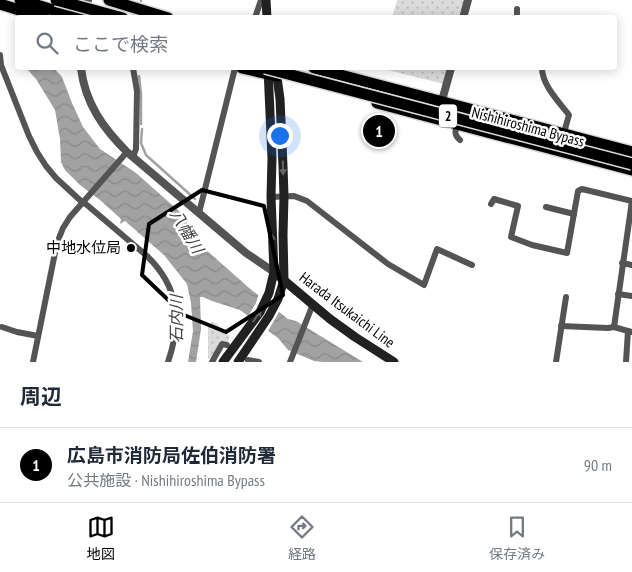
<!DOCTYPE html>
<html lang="ja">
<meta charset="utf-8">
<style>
body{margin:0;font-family:"PT Sans Narrow","Noto Sans JP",sans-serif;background:#f2f2f3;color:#1f2937}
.you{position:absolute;left:279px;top:135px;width:18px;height:18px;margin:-12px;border:4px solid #fff;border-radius:50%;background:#1a73e8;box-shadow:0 0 0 8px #1a73e833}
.badge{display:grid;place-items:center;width:32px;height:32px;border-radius:50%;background:#000;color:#fff;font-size:16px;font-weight:700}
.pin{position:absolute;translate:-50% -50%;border:2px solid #fff;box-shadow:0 1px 5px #0006}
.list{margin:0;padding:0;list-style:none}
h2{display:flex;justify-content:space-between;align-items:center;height:65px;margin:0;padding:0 20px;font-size:21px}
h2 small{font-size:16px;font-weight:400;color:#747a83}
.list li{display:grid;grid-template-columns:32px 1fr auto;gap:15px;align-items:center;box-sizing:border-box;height:75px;padding:0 20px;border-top:1px solid #e0e1e3}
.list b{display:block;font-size:19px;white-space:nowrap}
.list p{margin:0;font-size:16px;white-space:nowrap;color:#747a83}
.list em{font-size:16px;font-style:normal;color:#747a83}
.icon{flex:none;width:28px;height:28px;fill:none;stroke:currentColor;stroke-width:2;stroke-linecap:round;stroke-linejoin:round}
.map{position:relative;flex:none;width:632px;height:362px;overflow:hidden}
.search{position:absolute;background:#fff;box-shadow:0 2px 12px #0003;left:15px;right:15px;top:15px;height:55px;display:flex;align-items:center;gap:12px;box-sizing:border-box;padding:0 18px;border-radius:5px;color:#747a83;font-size:19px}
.sheet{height:140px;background:#fff}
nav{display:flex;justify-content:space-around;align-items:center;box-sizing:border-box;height:70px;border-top:1px solid #e0e1e3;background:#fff;font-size:14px;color:#747a83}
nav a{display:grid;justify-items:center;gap:2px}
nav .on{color:#000}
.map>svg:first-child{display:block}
.park{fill:url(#park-dots)}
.water{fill:url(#water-waves)}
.pier{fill:#fff}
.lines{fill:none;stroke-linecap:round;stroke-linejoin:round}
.stream{stroke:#a2a2a2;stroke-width:2.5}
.minor-tunnel{stroke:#d9d9d9;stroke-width:6;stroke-dasharray:6 3;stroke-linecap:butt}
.trunk-casing{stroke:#dbdbdb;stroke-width:14}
.motorway-casing{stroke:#dbdbdb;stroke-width:14}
.minor{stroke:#545454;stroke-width:6}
.tertiary{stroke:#545454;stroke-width:8}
.secondary{stroke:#212121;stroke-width:9}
.trunk{stroke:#000;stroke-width:11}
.motorway{stroke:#000;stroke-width:11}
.motorway-bridge-casing{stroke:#dbdbdb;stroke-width:14;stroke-linecap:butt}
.motorway-bridge{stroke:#000;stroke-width:11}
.oneway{fill:#646464}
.marked{fill:none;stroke:#000;stroke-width:4;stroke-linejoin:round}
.poi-dot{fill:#000;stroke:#fff;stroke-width:2}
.labels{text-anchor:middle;stroke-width:5;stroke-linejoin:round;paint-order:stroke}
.shield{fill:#fff;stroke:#4c4c4c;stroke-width:1}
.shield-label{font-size:14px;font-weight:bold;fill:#000}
.street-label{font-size:15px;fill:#000;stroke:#fff}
.poi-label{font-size:15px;fill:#000;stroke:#fff;text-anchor:end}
.water-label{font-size:16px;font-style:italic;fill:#434343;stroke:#fff}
</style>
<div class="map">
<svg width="632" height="362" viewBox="0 0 632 362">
<defs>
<pattern id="park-dots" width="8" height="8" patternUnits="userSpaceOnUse" patternTransform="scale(1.25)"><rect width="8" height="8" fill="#dbdbdb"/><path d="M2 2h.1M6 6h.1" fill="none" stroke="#bababa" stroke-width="1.8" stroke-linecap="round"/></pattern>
<pattern id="water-waves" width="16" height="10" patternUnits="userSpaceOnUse" patternTransform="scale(1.25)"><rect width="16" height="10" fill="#a2a2a2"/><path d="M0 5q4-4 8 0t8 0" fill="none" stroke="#8a8a8a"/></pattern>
</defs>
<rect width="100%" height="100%" fill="#fff"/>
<g class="park">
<polygon points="397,0 465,0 461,17 392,18"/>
<polygon points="380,68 449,68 444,84"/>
<polygon points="212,322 216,323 230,336 228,342 220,341 212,356 208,359 208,325"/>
</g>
<polygon class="water" points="26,68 54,68 62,77 72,103 83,127 100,149 136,173 180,212 204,248 248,287 288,319 296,321 363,362 323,362 314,361 288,350 278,338 240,310 212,301 203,297 200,297 201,329 196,362 188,362 193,331 191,303 187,284 164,255 125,221 120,224 121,219 100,200 80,185 65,170 61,162 60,139 55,110 36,79"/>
<polygon class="pier" points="259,293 280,310 267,333 247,318 256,303"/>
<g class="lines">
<g class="stream">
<polyline points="141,1 141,0"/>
<polyline points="139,76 141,94 141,124"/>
<polyline points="142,129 141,143 146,155 195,199"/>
</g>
<polyline class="minor-tunnel" points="134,18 136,0"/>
<g class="trunk-casing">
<g id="trunk">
<polyline points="109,0 168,18"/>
<polyline points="0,4 45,18"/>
<polyline points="242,68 277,76"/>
<polyline points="377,103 632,170"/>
</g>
</g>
<g class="motorway-casing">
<g id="motorway">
<polyline points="20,0 80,18"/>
<polyline points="314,68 632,152"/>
</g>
</g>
<g class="minor">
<polyline points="517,9 517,18"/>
<polyline points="255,18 261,0"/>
<path d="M0,55l1,10 28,71 8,16 9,14 10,12 26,24 5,3 60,51c32,31 35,65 21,106"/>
<path d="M542,68c0,17 17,34 27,47l-4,14"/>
<path d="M457,124c-2,8 -3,11 3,16"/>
<polyline points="133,157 136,149 137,91 133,68"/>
<polyline points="271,197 294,196 307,201 388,264 424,285 437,249 472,265"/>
<polyline points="491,204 494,199 518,206 511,237 532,245 567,253 578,191 582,189 632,201"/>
<polyline points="546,207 574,214"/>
<polyline points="199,213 235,68"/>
<polyline points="622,263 632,265"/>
<polyline points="618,294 632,296"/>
<polyline points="561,326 608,328 614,327 632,332"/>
<polyline points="2,327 17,332 38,336"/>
<polyline points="614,327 632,201"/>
<polyline points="248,360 259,362"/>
<polyline points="33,362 57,243 63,228 70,217 127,152"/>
<polyline points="212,362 222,344 227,345"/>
<polyline points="290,362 313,304"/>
<polyline points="556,362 566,297"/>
<polyline points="626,362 628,331"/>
</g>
<g class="tertiary">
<polyline points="85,18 88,0"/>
<polyline points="463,18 468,0"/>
<path d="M81,68c4,35 22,60 46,84l119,101 28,19"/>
<polyline points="443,97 451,68"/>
</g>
<g class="secondary">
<polyline points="266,0 267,18"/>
<polyline points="280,277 330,319 355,337 394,362"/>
<polyline points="223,362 260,312 269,293 274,272 271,197 272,158 268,69"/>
<polyline points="238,362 269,316 278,299 284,280 283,235 284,196 283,166 280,99 277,77 275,70"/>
</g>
<use href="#trunk" class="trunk"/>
<use href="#motorway" class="motorway"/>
<g class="motorway-bridge-casing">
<g id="motorway-bridge">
<polyline points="56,0 123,18"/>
<polyline points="265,68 632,164"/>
</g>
</g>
<use href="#motorway-bridge" class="motorway-bridge"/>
</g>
<defs><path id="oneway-solid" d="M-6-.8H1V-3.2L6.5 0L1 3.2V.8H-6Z" transform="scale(1.25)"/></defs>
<g class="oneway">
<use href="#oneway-solid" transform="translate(283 168) rotate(88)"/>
<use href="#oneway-solid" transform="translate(272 241) rotate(-92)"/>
<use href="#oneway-solid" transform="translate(257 316) rotate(-56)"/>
</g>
<path class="marked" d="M202,190l62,16 19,89 -57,37 -42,-17 -42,-40 7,-51z"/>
<circle class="poi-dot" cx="131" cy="248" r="5"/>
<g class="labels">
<rect class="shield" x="439" y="104.5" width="18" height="23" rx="4"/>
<g class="shield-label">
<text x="448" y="121">2</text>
</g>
<g class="street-label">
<text transform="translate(528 127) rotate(15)" y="5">Nishihiroshima Bypass</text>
<text transform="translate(347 310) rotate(37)" y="5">Harada Itsukaichi Line</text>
</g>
<g class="poi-label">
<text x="121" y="253">中地水位局</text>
</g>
<g class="water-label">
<text transform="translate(187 231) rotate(59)" y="6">八幡川</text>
<text transform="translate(176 319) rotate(-90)" y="6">石内川</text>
</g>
</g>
</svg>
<div class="you"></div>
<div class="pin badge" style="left:379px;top:131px">1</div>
<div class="search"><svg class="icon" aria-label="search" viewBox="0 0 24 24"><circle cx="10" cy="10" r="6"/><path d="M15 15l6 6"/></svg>ここで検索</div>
</div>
<section class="sheet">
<h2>周辺<small></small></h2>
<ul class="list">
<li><span class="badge">1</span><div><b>広島市消防局佐伯消防署</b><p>公共施設 · Nishihiroshima Bypass</p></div><em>90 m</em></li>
</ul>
</section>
<nav>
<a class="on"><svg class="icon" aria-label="map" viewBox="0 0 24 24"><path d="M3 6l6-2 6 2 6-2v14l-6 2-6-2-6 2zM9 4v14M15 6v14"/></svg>地図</a>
<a><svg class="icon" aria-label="directions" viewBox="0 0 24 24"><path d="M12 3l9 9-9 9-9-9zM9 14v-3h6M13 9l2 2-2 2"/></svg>経路</a>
<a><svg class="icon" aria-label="saved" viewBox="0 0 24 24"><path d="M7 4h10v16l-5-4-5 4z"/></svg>保存済み</a>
</nav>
